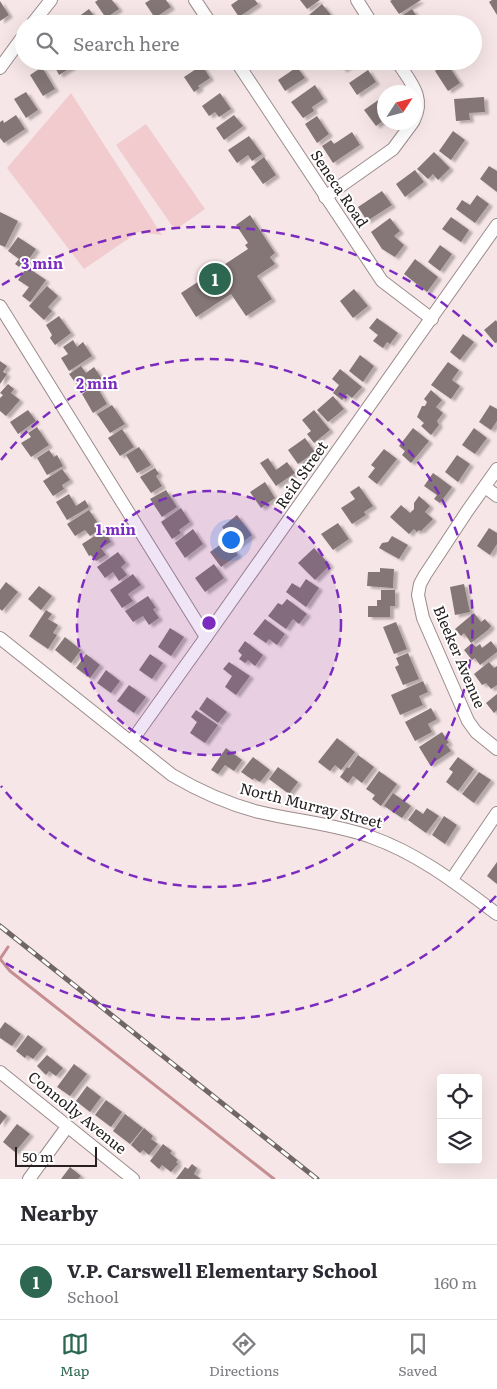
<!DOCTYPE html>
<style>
body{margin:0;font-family:Literata,serif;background:#f2f2f3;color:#2b2b33}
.controls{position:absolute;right:15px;bottom:15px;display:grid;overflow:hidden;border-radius:5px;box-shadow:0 5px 20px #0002}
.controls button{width:45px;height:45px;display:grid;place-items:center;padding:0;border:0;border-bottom:1px solid #e1e1e2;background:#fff;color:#2b2b33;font:25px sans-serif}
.compass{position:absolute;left:377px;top:85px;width:45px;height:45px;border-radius:50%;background:#fff;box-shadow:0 5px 20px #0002;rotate:54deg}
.scale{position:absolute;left:15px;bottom:12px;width:82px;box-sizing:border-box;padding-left:5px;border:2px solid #262021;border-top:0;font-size:14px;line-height:18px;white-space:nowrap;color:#262021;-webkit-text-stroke:4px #fff;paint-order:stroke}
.you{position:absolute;left:230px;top:539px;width:18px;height:18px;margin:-12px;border:4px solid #fff;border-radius:50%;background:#1a73e8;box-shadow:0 0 0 8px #1a73e833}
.badge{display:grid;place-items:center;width:32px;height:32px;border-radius:50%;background:#2d6751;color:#fff;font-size:16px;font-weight:700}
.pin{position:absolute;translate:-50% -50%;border:2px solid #fff;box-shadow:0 1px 5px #0006}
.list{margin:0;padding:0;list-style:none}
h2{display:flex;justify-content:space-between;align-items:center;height:65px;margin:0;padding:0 20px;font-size:21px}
h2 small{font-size:16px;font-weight:400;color:#7c7c81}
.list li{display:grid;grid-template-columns:32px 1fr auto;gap:15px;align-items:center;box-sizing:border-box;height:75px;padding:0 20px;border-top:1px solid #e1e1e2}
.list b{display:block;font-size:19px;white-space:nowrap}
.list p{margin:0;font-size:16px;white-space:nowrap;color:#7c7c81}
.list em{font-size:16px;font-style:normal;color:#7c7c81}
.icon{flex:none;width:28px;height:28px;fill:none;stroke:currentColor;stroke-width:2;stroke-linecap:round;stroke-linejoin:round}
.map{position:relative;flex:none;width:497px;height:1179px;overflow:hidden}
.search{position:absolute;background:#fff;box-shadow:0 5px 20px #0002;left:15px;right:15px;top:15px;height:55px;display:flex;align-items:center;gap:12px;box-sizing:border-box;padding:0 18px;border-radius:28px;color:#7c7c81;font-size:19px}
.sheet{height:140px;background:#fff}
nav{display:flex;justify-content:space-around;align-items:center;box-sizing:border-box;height:70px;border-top:1px solid #e1e1e2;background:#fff;font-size:14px;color:#7c7c81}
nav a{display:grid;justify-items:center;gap:2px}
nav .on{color:#2d6751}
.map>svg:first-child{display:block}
.green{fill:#f1cbcd}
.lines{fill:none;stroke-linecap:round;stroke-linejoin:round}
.stream{stroke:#c58e90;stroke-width:3}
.building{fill:#847676;filter:url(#shadow)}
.minor-casing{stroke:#9b8c8c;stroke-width:14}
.minor{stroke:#fff;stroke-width:12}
.rail-casing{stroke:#706667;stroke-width:5}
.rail{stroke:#fff;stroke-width:3;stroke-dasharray:9;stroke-linecap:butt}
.ring{fill:none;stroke:#7b2cbf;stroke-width:2.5;stroke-dasharray:9 6}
.labels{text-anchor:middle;stroke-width:4;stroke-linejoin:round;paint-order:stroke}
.street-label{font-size:15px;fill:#262021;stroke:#fff}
.centre{fill:#7b2cbf;stroke:#fff;stroke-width:2.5}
.ring-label{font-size:15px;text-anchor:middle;font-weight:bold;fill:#7b2cbf;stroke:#fff;stroke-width:4;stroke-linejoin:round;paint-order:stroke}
</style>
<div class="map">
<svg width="497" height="1179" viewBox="0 0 497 1179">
<defs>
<filter id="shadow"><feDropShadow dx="4" dy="2.5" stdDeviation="1" flood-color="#0004"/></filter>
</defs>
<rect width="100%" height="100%" fill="#f7e6e7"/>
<g class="green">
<polygon points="71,93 162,235 138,232 84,269 7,168"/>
<polygon points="146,124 205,209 175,230 116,145"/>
</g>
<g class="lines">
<polyline class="stream" points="8,947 0,959 10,971 274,1179"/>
</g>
<g class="building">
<polygon points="98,0 112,0 119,9 106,18 95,2"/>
<polygon points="150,0 166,0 171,7 155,18 145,3"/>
<polygon points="238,0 255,0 258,4 239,17 231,5"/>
<polygon points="300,0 320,0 307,9"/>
<polygon points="392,0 421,0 399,14 390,1"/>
<polygon points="492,0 497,0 497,15 489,2"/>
<polygon points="0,1 9,15 0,21"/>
<polygon points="322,4 331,15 321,24 316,24 309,15"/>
<polygon points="89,9 100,24 77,24 74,20"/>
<polygon points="412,9 422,24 404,24 400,17"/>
<polygon points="265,15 271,24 253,24"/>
<polygon points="174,17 179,24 164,24"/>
<polygon points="43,61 68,61 72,67 59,75 55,67 53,68 51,65 47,68"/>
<polygon points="336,61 356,61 343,70"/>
<polygon points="428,61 440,61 431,67"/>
<polygon points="447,63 460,83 448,91 435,71"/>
<polygon points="202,65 210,78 198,86 200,88 194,92 184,77"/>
<polygon points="42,67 55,89 43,96 30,75"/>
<polygon points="297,67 305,78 285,91 278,80"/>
<polygon points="368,70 376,82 357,95 349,83"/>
<polygon points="315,85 324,99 312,107 314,111 303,118 291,102"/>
<polygon points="26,92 38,110 26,118 14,99"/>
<polygon points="220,93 231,109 219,117 215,112 209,116 202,106"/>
<polygon points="384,96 384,120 376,126 364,110"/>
<polygon points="484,97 485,112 469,113 470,120 456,121 454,99"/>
<polygon points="16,115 25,129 4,143 0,138 0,122 3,120 4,123"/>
<polygon points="234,115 243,126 224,140 216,128"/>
<polygon points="317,116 329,134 317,143 305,124"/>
<polygon points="453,131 465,140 451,160 439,151"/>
<polygon points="352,132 360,145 333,163 322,146 331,140 334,144"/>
<polygon points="249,136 262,154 252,161 248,155 237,163 228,150"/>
<polygon points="434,152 450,168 438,180 433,174 428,179 417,169"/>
<polygon points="264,157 276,175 263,184 251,167"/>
<polygon points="489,166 497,171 497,192 480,179"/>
<polygon points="415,170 424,182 405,197 396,184"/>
<polygon points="382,191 392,205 367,221 358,207"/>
<polygon points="477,195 489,204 475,223 456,209 462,200 470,205"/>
<polygon points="0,212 18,221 5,247 0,245"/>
<polygon points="250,215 275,253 270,257 275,264 257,276 272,299 246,316 231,294 196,317 181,293 248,249 245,245 248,243 236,225"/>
<polygon points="451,217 469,230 461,242 442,229"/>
<polygon points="390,218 400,231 394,236 404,245 395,257 382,249 371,232"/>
<polygon points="18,237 36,249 22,269 15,264 19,259 8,251"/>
<polygon points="440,245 452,254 440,271 428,262"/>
<polygon points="415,259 438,277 427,292 404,274"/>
<polygon points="27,267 46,280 30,302 22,296 29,287 18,280"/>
<polygon points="47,286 58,296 48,307 52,311 44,320 29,306"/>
<polygon points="354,289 368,306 353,318 340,301"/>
<polygon points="59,316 71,333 55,345 50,338 52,335 46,325"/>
<polygon points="377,318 398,333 390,344 387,342 383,348 373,341 378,335 369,328"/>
<polygon points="496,320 497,322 497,342 495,343 484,330"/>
<polygon points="463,334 474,342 460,360 450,352"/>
<polygon points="73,340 77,347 83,342 92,356 69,371 61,358 68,354 63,347"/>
<polygon points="360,355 374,366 363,382 349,371"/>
<polygon points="0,361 7,366 3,372 7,374 0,384"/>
<polygon points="448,362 459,370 452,380 460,386 451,399 431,385"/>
<polygon points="81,366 86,373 94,367 102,379 82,392 69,374"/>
<polygon points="340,369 362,387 352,398 347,394 342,400 333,393 339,385 332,379"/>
<polygon points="8,384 14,389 11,393 20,400 6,416 0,411 0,398 3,395 0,393"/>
<polygon points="96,385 107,404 93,413 82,394"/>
<polygon points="431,390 442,400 436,407 443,413 437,421 439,425 431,435 421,426 424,423 417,417 422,406 425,406 427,402 424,399"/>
<polygon points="333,396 344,409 328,422 317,410"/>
<polygon points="112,405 125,424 110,433 97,414"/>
<polygon points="490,405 497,409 497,421 491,430 479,422"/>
<polygon points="28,410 36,421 18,434 10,422"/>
<polygon points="314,410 330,430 314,443 307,434 311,431 302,420"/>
<polygon points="37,427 49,445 31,457 21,443 31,437 28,433"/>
<polygon points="413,428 429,441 411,463 402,455 405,451 399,446"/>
<polygon points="474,428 487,438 475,454 462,445"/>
<polygon points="122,429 134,447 120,456 108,438"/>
<polygon points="305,438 315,452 298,464 288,450"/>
<polygon points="139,447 151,465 137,473 126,455"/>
<polygon points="384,449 397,459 377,484 368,477 375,468 371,465"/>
<polygon points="49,450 54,457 57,455 63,466 47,475 37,458"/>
<polygon points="457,455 470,464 458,482 445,472"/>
<polygon points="268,458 276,470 287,462 295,473 276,486 260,463"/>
<polygon points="155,468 159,474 156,476 162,486 151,493 140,477"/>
<polygon points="62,469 70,480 62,485 64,489 53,496 43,481"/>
<polygon points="433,473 452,487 440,503 434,499 437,495 424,486"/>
<polygon points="265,482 275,498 261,508 250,492"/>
<polygon points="359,486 373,506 364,512 366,515 352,524 341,508 355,499 350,492"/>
<polygon points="166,490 177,507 162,517 150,499"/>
<polygon points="69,494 76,506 85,500 89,507 67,520 56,502"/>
<polygon points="419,496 430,506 425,512 433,519 421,531 419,530 417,532 414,529 409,534 390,517 401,505 410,513 414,509 414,503"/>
<polygon points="181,508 190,522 179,530 181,533 172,539 161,522"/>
<polygon points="89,510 98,523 96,524 100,530 90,536 85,530 75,536 67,524"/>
<polygon points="237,515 252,535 237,546 222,527"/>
<polygon points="338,523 349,539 333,550 321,534"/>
<polygon points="489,528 497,533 497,544 490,555 477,546"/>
<polygon points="193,529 203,544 185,558 175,543"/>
<polygon points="104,530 111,542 101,548 106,555 96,561 91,555 89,556 82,544"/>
<polygon points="392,536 408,545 399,559 379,548 382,543 388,542"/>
<polygon points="227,540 238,555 221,567 210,552"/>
<polygon points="314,548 330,565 315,580 298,563"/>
<polygon points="118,552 126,563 121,567 127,575 119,581 113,572 105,578 97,567"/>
<polygon points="214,564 224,578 205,592 195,578"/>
<polygon points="380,568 394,569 393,588 367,586 368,572 380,572"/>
<polygon points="133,574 141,585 128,594 133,601 122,608 110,590"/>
<polygon points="306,579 319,588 306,607 286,592 292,583 300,588"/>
<polygon points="6,582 18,592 2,611 0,609 0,590"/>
<polygon points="464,584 470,612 455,615 450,587"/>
<polygon points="39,586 52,596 41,610 28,599"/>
<polygon points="381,590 395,590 395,606 390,606 390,617 368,617 368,606 377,606 377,600 381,600"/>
<polygon points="148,596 156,608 153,609 159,618 149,625 143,616 133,622 125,611"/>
<polygon points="287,599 307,614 299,624 293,619 286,629 268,616 278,603 282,605"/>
<polygon points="46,610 52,614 48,619 58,625 53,633 57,635 48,649 29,636"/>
<polygon points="474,613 481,622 485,619 491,626 488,630 471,643 464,633 461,636 455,629"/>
<polygon points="265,619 285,634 277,645 269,639 266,643 253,634"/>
<polygon points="396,622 407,649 394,654 383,627"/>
<polygon points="170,628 184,637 171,656 158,647"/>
<polygon points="65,637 81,650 71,663 55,650"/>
<polygon points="245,641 263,655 255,666 248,660 245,663 239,659 242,655 238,651"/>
<polygon points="491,641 497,649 497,652 480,665 475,658 472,660 464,650 472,643 476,647 480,644 482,648"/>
<polygon points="408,653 419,679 403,685 395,667 399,665 396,658"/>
<polygon points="86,654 100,665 90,678 76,668"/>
<polygon points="150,654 163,663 152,679 139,670"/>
<polygon points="229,662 250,676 236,695 225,687 232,676 223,669"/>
<polygon points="489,662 494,668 497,666 497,685 491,689 486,683 482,685 474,674"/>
<polygon points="106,670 120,681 111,693 97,683"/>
<polygon points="423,681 428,692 419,696 423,705 400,715 391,695"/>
<polygon points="129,685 146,697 134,713 117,701"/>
<polygon points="497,694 497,710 494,713 486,703"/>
<polygon points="207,697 227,712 218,723 199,709"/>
<polygon points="431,708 437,719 428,724 432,732 415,741 405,722"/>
<polygon points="196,710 218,725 205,743 190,733 197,722 191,717"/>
<polygon points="442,732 449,743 446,744 451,751 430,765 419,747"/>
<polygon points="337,738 355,752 341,770 335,765 330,771 318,762"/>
<polygon points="226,748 242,760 234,771 225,765 218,774 211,770"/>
<polygon points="358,755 374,767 362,783 353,776 348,783 340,777 347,767 349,768"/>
<polygon points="253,757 270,770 260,782 254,778 253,780 241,772"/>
<polygon points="458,757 474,769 458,791 446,782 453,772 449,769"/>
<polygon points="278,767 298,782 289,794 269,779"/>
<polygon points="379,771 397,784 381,806 372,799 375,795 366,789"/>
<polygon points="479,772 491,780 474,803 462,794"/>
<polygon points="393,793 411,806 402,818 384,806"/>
<polygon points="427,808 439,816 426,833 408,820 416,809 423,814"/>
<polygon points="444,816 457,825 445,844 432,835"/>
<polygon points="497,862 497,884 487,876"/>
<polygon points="5,1022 21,1034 12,1046 0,1038 0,1029"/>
<polygon points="28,1035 43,1047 33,1059 27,1055 25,1058 16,1051"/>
<polygon points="47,1055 63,1068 56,1076 49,1071 46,1075 37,1066"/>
<polygon points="74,1064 87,1074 70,1096 57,1087"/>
<polygon points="87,1086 101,1097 90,1112 76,1101"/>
<polygon points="106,1100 122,1112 111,1127 95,1115"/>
<polygon points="0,1110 7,1116 0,1125"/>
<polygon points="125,1114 143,1128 130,1144 113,1131"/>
<polygon points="17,1124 30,1134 15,1152 3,1142"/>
<polygon points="144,1128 153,1136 151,1139 158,1144 149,1155 143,1150 140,1153 131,1145"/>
<polygon points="163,1144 172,1151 170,1153 178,1160 176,1162 178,1164 171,1172 162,1165 159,1169 150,1161"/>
<polygon points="192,1164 197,1168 194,1174 201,1179 176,1179 185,1167 188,1169"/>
<polygon points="70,1167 81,1176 78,1179 61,1179"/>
</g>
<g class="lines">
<g class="minor-casing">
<g id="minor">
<polyline points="195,0 211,24"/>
<polyline points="357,0 372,24"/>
<polyline points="32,24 51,0"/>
<polyline points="236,61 382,281 432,319"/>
<path d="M397,61c12,20 29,35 17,59"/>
<polyline points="0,68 24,35"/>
<polyline points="325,197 393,149 413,122"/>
<polyline points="0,306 206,637"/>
<polyline points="497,469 468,510 425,575 420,584 418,595 423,618 468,721 476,732 497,749"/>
<polyline points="485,487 497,496"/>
<path d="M0,638l172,137c27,16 56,29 87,37 37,9 76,12 112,25 48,17 86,47 126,77"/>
<polyline points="131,742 206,637 497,225"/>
<polyline points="452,879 497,813"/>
<polyline points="0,1072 133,1179"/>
<polyline points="29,1179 67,1127"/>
</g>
</g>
<use href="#minor" class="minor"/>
<g class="rail-casing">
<polyline id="rail" points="0,926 317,1179"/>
</g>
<use href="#rail" class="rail"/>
</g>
<circle cx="209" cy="623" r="132" fill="#7b2cbf" fill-opacity=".12"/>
<g class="ring">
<circle cx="209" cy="623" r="132"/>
<path d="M1 460A264 264 0 1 1 1 786"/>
<path d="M496 896A396 396 0 0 1 2 961M2 285A396 396 0 0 1 496 350"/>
</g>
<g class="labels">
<g class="street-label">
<text transform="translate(339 189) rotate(56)" y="5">Seneca Road</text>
<text transform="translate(302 475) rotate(-55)" y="5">Reid Street</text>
<text transform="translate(459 657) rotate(67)" y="5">Bleeker Avenue</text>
<text transform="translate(311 806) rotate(14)" y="5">North Murray Street</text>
<text transform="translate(77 1113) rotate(39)" y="5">Connolly Avenue</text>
</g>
</g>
<circle cx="209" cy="623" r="8" class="centre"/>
<g class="ring-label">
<text x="42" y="269">3 min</text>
<text x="97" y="389">2 min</text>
<text x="116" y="535">1 min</text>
</g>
</svg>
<div class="controls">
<button><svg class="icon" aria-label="locate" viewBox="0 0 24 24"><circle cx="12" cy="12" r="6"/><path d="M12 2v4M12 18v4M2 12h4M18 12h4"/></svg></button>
<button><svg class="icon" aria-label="layers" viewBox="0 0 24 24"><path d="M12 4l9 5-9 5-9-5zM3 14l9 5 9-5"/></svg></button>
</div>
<svg class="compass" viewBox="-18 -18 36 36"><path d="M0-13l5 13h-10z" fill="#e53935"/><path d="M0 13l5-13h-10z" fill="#7c7c81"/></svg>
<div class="scale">50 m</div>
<div class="you"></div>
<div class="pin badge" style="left:215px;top:279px">1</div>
<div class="search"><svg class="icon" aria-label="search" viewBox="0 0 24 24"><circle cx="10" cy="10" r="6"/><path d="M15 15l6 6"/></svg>Search here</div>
</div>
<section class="sheet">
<h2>Nearby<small></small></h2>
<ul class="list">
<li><span class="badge">1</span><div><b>V.P. Carswell Elementary School</b><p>School</p></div><em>160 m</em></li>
</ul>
</section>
<nav>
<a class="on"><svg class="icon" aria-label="map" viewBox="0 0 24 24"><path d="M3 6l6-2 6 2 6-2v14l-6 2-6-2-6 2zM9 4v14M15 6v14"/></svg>Map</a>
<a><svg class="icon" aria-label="directions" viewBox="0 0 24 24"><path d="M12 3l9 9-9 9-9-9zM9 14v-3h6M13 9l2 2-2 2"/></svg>Directions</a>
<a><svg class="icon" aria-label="saved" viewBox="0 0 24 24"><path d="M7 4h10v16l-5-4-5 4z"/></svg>Saved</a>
</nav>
